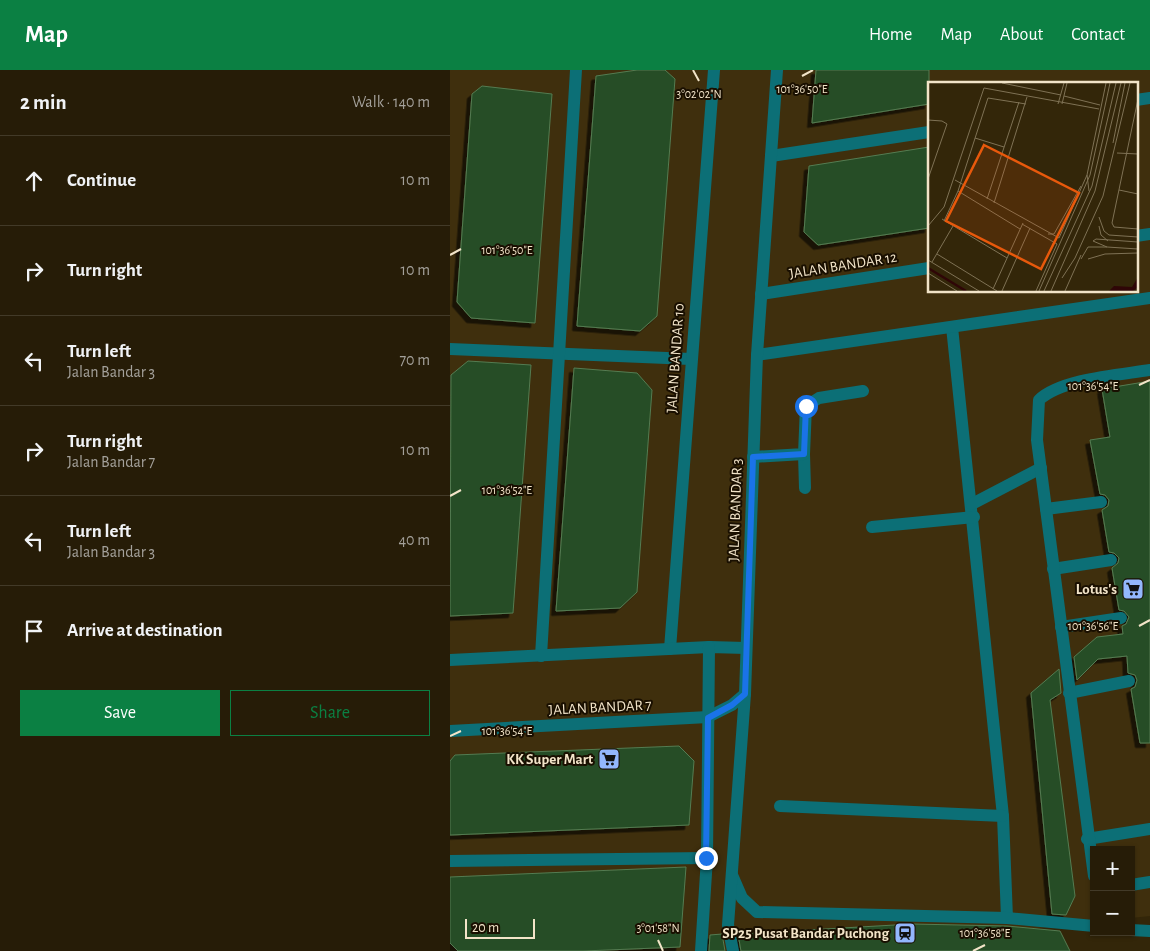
<!DOCTYPE html>
<meta charset="utf-8">
<style>
body{margin:0;font-family:"Alegreya Sans",sans-serif;background:#322915;color:#f1f3f6}
.controls{position:absolute;right:15px;bottom:15px;display:grid;overflow:hidden;border-radius:0px;box-shadow:0 1px 4px #0004}
.controls button{width:45px;height:45px;display:grid;place-items:center;padding:0;border:0;border-bottom:1px solid #423a28;background:#261c07;color:#f1f3f6;font:25px sans-serif}
.scale{position:absolute;left:15px;bottom:12px;width:70px;box-sizing:border-box;padding-left:5px;border:2px solid #f2e4c8;border-top:0;font-size:14px;line-height:18px;white-space:nowrap;color:#f2e4c8;-webkit-text-stroke:4px #190f00;paint-order:stroke}
.stop{position:absolute;width:15px;height:15px;margin:-11px;border:4px solid #1a73e8;border-radius:50%;background:#fff}
.stop.end{background:#1a73e8;border-color:#fff;box-shadow:0 1px 5px #0008}
.list{margin:0;padding:0;list-style:none}
h2{display:flex;justify-content:space-between;align-items:center;height:65px;margin:0;padding:0 20px;font-size:21px}
h2 small{font-size:16px;font-weight:400;color:#a4a19b}
.list li{display:grid;grid-template-columns:32px 1fr auto;gap:15px;align-items:center;box-sizing:border-box;height:90px;padding:0 20px;border-top:1px solid #423a28}
.list b{display:block;font-size:19px;white-space:nowrap}
.list p{margin:0;font-size:16px;white-space:nowrap;color:#a4a19b}
.list em{font-size:16px;font-style:normal;color:#a4a19b}
.actions{display:flex;gap:10px;padding:15px 20px}
.actions a{flex:1;padding:11px 0;border:1px solid #0b8043;border-radius:0px;text-align:center;font-size:18px;color:#0b8043}
.actions .main{background:#0b8043;color:#fff}
.icon{flex:none;width:28px;height:28px;fill:none;stroke:currentColor;stroke-width:2;stroke-linecap:round;stroke-linejoin:round}
.map{position:relative;flex:none;width:700px;height:881px;overflow:hidden}
header{display:flex;align-items:center;gap:30px;box-sizing:border-box;height:70px;padding:0 25px;background:#0b8043;color:#fff}
header strong{font-size:24px}
nav{display:flex;gap:28px;margin-inline-start:auto;font-size:18px}
main{display:flex}
aside{flex:1;background:#261c07}
.map>svg:first-child{display:block}
.built{fill:#3f2f0d;fill-rule:evenodd}
.building{fill:#264d25;stroke:#547c52;filter:url(#shadow)}
.lines{fill:none;stroke-linecap:round;stroke-linejoin:round}
.minor{stroke:#0c6f76;stroke-width:12}
.route{stroke:#1a73e8;stroke-width:6}
.ticks{fill:none;stroke:#f2e4c8;stroke-width:2}
.labels{text-anchor:middle;stroke-width:4;stroke-linejoin:round;paint-order:stroke}
.street-label{font-size:15px;fill:#f2e4c8;stroke:#190f00}
.poi-label{font-size:15px;font-weight:bold;fill:#f2e4c8;stroke:#190f00;text-anchor:end}
.inset-river{fill:none;stroke:#2f0607;stroke-width:2.5}
.inset-road{fill:none;stroke:#7f7255;stroke-width:1}
.view{fill:#e8590c;fill-opacity:0.15;stroke:#e8590c;stroke-width:2.5}
.inset-edge{fill:none;stroke:#f2e4c8;stroke-width:2.5}
.ticks-label{font-size:12px;text-anchor:middle;fill:#f2e4c8;stroke:#190f00;stroke-width:4;stroke-linejoin:round;paint-order:stroke}
</style>
<header>
<strong>Map</strong>
<nav><a>Home</a><a>Map</a><a>About</a><a>Contact</a></nav>
</header>
<main>
<aside>
<h2>2 min<small>Walk · 140 m</small></h2>
<ul class="list">
<li><svg class="icon" aria-label="ahead" viewBox="0 0 24 24"><path d="M12 20V5M6 11l6-6 6 6"/></svg><div><b>Continue</b></div><em>10 m</em></li>
<li><svg class="icon" aria-label="right" viewBox="0 0 24 24"><path d="M7 20v-9h11M14 6l5 5-5 5"/></svg><div><b>Turn right</b></div><em>10 m</em></li>
<li><svg class="icon" aria-label="left" viewBox="0 0 24 24"><path d="M17 20v-9H6M10 6l-5 5 5 5"/></svg><div><b>Turn left</b><p>Jalan Bandar 3</p></div><em>70 m</em></li>
<li><svg class="icon" aria-label="right" viewBox="0 0 24 24"><path d="M7 20v-9h11M14 6l5 5-5 5"/></svg><div><b>Turn right</b><p>Jalan Bandar 7</p></div><em>10 m</em></li>
<li><svg class="icon" aria-label="left" viewBox="0 0 24 24"><path d="M17 20v-9H6M10 6l-5 5 5 5"/></svg><div><b>Turn left</b><p>Jalan Bandar 3</p></div><em>40 m</em></li>
<li><svg class="icon" aria-label="arrive" viewBox="0 0 24 24"><path d="M6 21V4h12l-3 4 3 4H6"/></svg><div><b>Arrive at destination</b></div></li>
</ul>
<div class="actions"><a class="main">Save</a><a>Share</a></div>
</aside>
<div class="map">
<svg width="700" height="881" viewBox="0 0 700 881">
<defs>
<filter id="shadow"><feDropShadow dx="-4.5" dy="4.5" stdDeviation="0" flood-color="#0009"/></filter>
</defs>
<rect width="100%" height="100%" fill="#332609"/>
<path class="built" d="M0,0h700v846l-19,2v-68h-37v72l-270,29h-374zM479,14h207v207h-207z"/>
<g class="building">
<polygon points="187,0 215,0 225,9 207,246 190,261 127,256 146,6"/>
<polygon points="366,0 479,0 479,34 362,53"/>
<polygon points="32,16 102,24 85,253 21,248 7,232 22,24"/>
<polygon points="479,77 479,158 368,175 354,162 359,96"/>
<polygon points="18,291 81,295 63,543 0,546 1,305"/>
<polygon points="124,298 187,303 202,320 187,522 170,538 106,541"/>
<polygon points="700,311 700,673 690,673 681,619 685,617 687,610 685,605 678,603 677,586 648,589 627,610 624,587 647,567 673,564 672,556 676,554 679,547 674,541 669,540 662,498 668,493 669,488 664,483 659,482 652,440 658,436 659,430 655,425 650,424 640,370 660,367 652,319"/>
<polygon points="609,599 611,623 600,630 625,826 616,845 602,844 581,623"/>
<polygon points="229,676 244,691 239,755 0,765 0,691 5,685"/>
<polygon points="236,797 230,877 133,881 8,881 0,873 0,807"/>
<polygon points="462,854 557,856 610,861 620,881 291,881 288,864"/>
<polygon points="272,864 275,881 259,881 260,865"/>
</g>
<g class="lines">
<g class="minor">
<polyline points="686,30 700,28"/>
<polyline points="321,86 479,62"/>
<polyline points="686,166 700,164"/>
<polyline points="311,224 479,198"/>
<polyline points="502,257 553,746 557,848"/>
<polyline points="0,279 241,289"/>
<polyline points="307,285 700,228"/>
<polyline points="354,384 355,418"/>
<polyline points="303,387 354,384 356,336 369,328 413,321"/>
<polyline points="522,434 591,398"/>
<polyline points="596,439 651,432"/>
<polyline points="422,457 524,447"/>
<polyline points="603,499 661,490"/>
<polyline points="611,557 671,548"/>
<polyline points="220,579 264,0"/>
<polyline points="91,586 126,0"/>
<polyline points="0,590 259,577 296,578"/>
<polyline points="619,623 679,611"/>
<polyline points="0,661 258,647 282,635 295,624"/>
<polyline points="330,736 553,746"/>
<polyline points="637,769 700,759"/>
<polyline points="0,791 257,788"/>
<polyline points="282,805 292,828 307,842 557,848 644,856"/>
<path d="M644,806l-57,-436 2,-40c22,-21 80,-25 111,-30"/>
<polyline points="681,815 700,812"/>
<polyline points="681,860 700,861"/>
<polyline points="251,881 257,788 259,577"/>
<polyline points="283,881 278,855 295,624 307,285 327,0"/>
</g>
</g>
<g class="lines">
<polyline class="route" points="256,788 258,648 282,635 295,624 303,387 354,384 356,336"/>
</g>
<path class="ticks" d="M243,0l6,11M352,6l11,-6M0,185l11,-6M689,315l11,-5M0,426l11,-6M689,556l11,-6M0,666l11,-5M208,870l5,11M523,881l12,-6"/>
<defs>
<g id="supermarket-square" transform="scale(1.125)"><rect x="-9" y="-9" width="18" height="18" rx="4" fill="#93b7fd" stroke="#190f00"/><path d="M-6-5.5h2.5l.6 2H6L4.5 2H-2.5L-4.4-4H-6ZM-1.5 3.2a1.3 1.3 0 1 0 .1 0ZM3 3.2a1.3 1.3 0 1 0 .1 0Z" fill="#111"/></g>
<g id="station-square" transform="scale(1.125)"><rect x="-9" y="-9" width="18" height="18" rx="4" fill="#93b7fd" stroke="#190f00"/><path d="M-3-6H3Q5-6 5-4V2Q5 4 3 4L4.5 6H3L1.5 4h-3L-3 6H-4.5L-3 4Q-5 4-5 2V-4Q-5-6-3-6ZM-3.5-4v3h7v-3ZM-3.5 1v1.5H-2V1ZM2 1v1.5H3.5V1Z" fill="#111"/></g>
</defs>
<g fill-rule="evenodd">
<use href="#supermarket-square" x="683" y="519"/>
<use href="#supermarket-square" x="159" y="689"/>
<use href="#station-square" x="455" y="863"/>
</g>
<g class="labels">
<g class="street-label">
<text transform="translate(393 195) rotate(-9)" y="5">JALAN BANDAR 12</text>
<text transform="translate(225 288) rotate(-86)" y="5">JALAN BANDAR 10</text>
<text transform="translate(285 440) rotate(-88)" y="5">JALAN BANDAR 3</text>
<text transform="translate(150 637) rotate(-3)" y="5">JALAN BANDAR 7</text>
</g>
<g class="poi-label">
<text x="667" y="524">Lotus's</text>
<text x="143" y="694">KK Super Mart</text>
<text x="439" y="868">SP25 Pusat Bandar Puchong</text>
</g>
</g>
<g transform="translate(478 12)">
<rect width="210" height="210" fill="#332609"/>
<path d="M210,195v10l-5,4h-24l5,-5 18,1z" fill="#2f0607"/>
<path class="inset-river" d="M0,186l38,23"/>
<path class="inset-road" d="M74,1l59,12M136,14l36,9M210,17l-26,124 2,4 24,2M130,22l6,-21M134,22l5,-21M0,38l14,1 5,3 -19,55M47,56l29,9M185,61l12,-60M189,71l21,1M159,93l2,16M27,98l104,58 28,-63 19,-92M191,108l19,4M30,109l62,38M59,117l32,-97M66,121l33,-106M171,135l5,14 5,4 29,2M14,137l65,39M16,139l14,-30 30,-93 38,6M94,142l35,20 -21,47M0,144l16,-19 40,-119 115,21M171,144l2,9 7,6M120,152h6l27,-48M210,160l-42,-3 -3,2 14,6 31,2M9,172l60,37M153,177l7,-12h19M160,177l17,-5 33,-1M0,178l51,31M4,180l21,-36M0,191l29,18M134,196l13,-20 28,-62 27,-113M65,207l30,-66M74,209l28,-63M111,209l51,-116 20,-92M116,209l48,-105 24,-103M123,209l44,-100 26,-108M137,209l16,-36"/>
<path class="view" d="M56,63l95,48 -38,76 -95,-48z"/>
<rect width="210" height="210" class="inset-edge"/>
</g>
<g class="ticks-label">
<text x="352" y="23">101°36'50"E</text>
<text x="249" y="28">3°02'02"N</text>
<text x="57" y="184">101°36'50"E</text>
<text x="643" y="320">101°36'54"E</text>
<text x="57" y="424">101°36'52"E</text>
<text x="643" y="560">101°36'56"E</text>
<text x="57" y="665">101°36'54"E</text>
<text x="208" y="862">3°01'58"N</text>
<text x="535" y="867">101°36'58"E</text>
</g>
</svg>
<div class="controls">
<button>+</button>
<button>−</button>
</div>
<div class="scale">20 m</div>
<div class="stop" style="left:356px;top:336px"></div>
<div class="stop end" style="left:256px;top:788px"></div>
</div>
</main>
